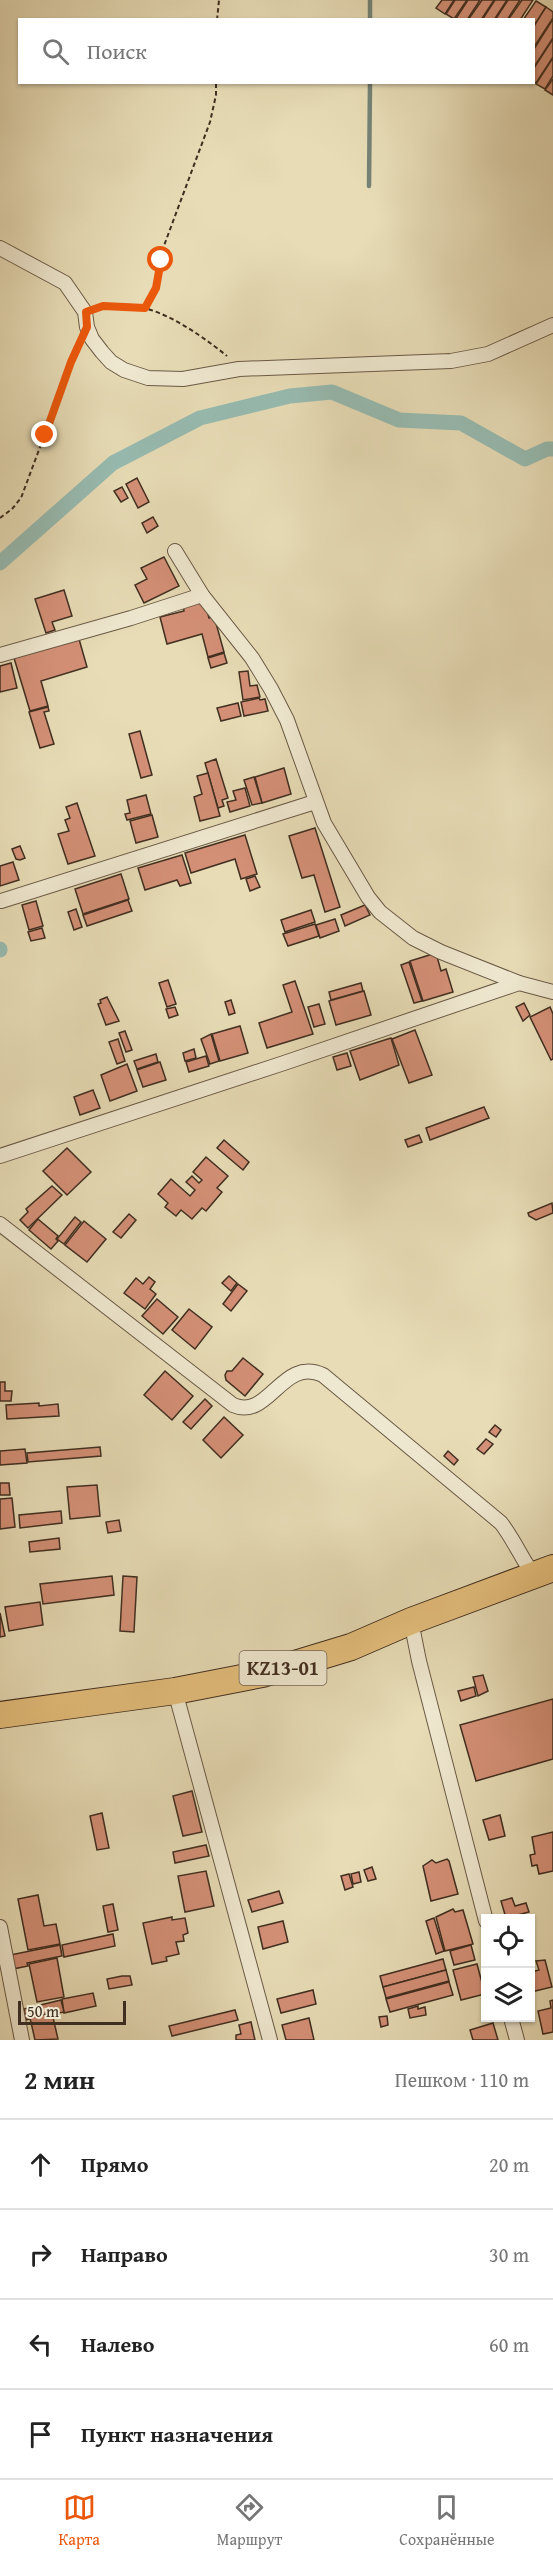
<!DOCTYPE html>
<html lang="ru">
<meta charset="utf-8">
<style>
body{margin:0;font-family:"Gentium Book Plus",serif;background:#f2f2f2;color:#222}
.controls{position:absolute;right:18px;bottom:18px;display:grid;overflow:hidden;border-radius:0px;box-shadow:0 2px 4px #0004}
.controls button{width:54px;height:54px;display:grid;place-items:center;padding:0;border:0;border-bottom:2px solid #e0e0e0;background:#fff;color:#222;font:30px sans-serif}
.scale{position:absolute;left:18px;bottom:15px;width:108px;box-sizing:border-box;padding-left:6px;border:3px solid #402e20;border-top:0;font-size:16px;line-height:21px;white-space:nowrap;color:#402e20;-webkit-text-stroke:4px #efe8d0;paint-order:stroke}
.stop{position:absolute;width:18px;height:18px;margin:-14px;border:4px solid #ea580c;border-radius:50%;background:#fff}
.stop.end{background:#ea580c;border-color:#fff;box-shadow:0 2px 6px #0008}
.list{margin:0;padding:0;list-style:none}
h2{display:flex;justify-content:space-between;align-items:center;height:78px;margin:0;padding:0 24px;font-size:26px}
h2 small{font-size:20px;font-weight:400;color:#767676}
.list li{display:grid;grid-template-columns:39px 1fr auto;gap:18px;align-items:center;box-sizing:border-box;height:90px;padding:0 24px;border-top:2px solid #e0e0e0}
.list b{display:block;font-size:22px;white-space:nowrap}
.list em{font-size:20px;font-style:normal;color:#767676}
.icon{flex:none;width:33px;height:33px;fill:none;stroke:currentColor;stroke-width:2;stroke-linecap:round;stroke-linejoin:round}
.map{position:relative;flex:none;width:553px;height:2040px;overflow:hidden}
.search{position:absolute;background:#fff;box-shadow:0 2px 4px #0004;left:18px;right:18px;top:18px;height:66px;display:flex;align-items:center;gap:15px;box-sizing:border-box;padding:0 21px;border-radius:0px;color:#767676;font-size:22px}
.sheet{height:438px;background:#fff}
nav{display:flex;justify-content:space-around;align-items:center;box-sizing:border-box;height:84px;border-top:2px solid #e0e0e0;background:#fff;font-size:16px;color:#767676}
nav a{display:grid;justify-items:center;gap:3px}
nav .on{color:#ea580c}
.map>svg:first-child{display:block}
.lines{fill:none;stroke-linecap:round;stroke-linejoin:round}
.stream{stroke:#748377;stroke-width:4.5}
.canal{stroke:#97bbb1;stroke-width:15}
.building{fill:#d49077;stroke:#402e20;stroke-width:1.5}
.street-casing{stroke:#6a5a46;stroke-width:16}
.highway-casing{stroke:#402e20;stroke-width:28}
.path{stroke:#402e20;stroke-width:2;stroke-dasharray:4.5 3;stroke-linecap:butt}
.street{stroke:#efe8d0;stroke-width:14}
.highway{stroke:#e4be7b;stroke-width:26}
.route{stroke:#ea580c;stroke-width:8}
.labels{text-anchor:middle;stroke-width:6;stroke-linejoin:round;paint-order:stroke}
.shield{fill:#efe8d0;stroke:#746655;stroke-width:1.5}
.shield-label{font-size:20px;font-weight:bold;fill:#402e20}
</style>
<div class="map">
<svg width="553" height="2040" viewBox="0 0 553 2040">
<rect width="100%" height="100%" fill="#e7dcb6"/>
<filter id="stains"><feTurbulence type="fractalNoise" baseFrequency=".00333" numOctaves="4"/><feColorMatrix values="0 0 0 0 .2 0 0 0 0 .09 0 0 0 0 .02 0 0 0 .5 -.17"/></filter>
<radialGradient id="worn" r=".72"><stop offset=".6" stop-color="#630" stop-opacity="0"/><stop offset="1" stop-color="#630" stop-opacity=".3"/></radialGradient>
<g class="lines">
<g class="stream">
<polyline points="370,20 370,0"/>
<polyline points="369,186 370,82"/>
</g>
<g class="canal">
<polyline points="0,563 113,463 200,418 290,396 332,392 399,420 461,423 525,459 547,449 553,449"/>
<polyline points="0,949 0,950"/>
</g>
</g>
<g class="building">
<polygon points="442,0 454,0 445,14 436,8"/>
<polygon points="455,0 467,0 454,19 446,14"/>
<polygon points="468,0 480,0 467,20 455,20"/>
<polygon points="482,0 494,0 481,20 468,20"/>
<polygon points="495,0 507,0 494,20 482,20"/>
<polygon points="508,0 520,0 507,20 495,20"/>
<polygon points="522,0 533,0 520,20 508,20"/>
<polygon points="536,1 546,7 534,26 534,20 523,20"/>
<polygon points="546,7 553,12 553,18 534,47 534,26"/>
<polygon points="553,19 553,38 534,67 534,49"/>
<polygon points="553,39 553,57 536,83 534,82 534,68"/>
<polygon points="553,58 553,76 545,89 536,84"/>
<polygon points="553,79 553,95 545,90"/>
<polygon points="137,478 149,502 138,508 126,484"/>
<polygon points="122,487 128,498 121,502 114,491"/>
<polygon points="153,517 158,526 147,533 142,523"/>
<polygon points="164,557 179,586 144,603 135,585 147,579 141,568"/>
<polygon points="64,590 72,616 52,622 55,630 46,633 35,599"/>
<polygon points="204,600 209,618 214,616 224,652 208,657 202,634 167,644 160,617 184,611 183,605"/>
<polygon points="79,639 87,667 41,681 48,706 30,711 14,658"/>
<polygon points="224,653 227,663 211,668 208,658"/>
<polygon points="11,663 17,688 0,692 0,666"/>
<polygon points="248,671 250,686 257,685 260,697 243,700 239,672"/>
<polygon points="259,698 260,700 265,699 268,711 244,716 241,702"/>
<polygon points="238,703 241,716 221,721 217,708"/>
<polygon points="48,707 49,711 44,712 54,744 40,748 29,712"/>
<polygon points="140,731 152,775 141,778 129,734"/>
<polygon points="216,759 228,798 222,800 224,806 218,808 205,763"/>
<polygon points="284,768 291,794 262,803 255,777"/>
<polygon points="208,773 220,816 200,821 194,797 202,794 197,776"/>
<polygon points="254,777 262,803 252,805 244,780"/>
<polygon points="245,788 250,806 230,812 227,802 236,800 233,791"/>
<polygon points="146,795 151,814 127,820 125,814 130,813 127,800"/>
<polygon points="77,803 95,856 68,864 58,834 69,831 65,820 70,818 66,807"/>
<polygon points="152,815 158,837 136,843 130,821"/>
<polygon points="315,828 340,907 325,912 314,875 302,878 289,836"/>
<polygon points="245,835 257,874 241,879 235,859 191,873 185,853"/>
<polygon points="20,846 25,858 20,860 16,859 12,849"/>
<polygon points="182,855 191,883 180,886 177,880 145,890 138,868"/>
<polygon points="13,862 19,880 0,886 0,866"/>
<polygon points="121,874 129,899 83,914 75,889"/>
<polygon points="255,876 260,887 250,891 246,879"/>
<polygon points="128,900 132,911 87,926 83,915"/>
<polygon points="36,901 43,926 29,930 22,905"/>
<polygon points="365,905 370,915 345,926 341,915"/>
<polygon points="76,909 82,927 74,930 68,912"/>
<polygon points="311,910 315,922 285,932 281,920"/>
<polygon points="335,919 339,931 320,938 316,925"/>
<polygon points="315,924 319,936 288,946 283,934"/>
<polygon points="42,928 45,938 31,941 28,932"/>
<polygon points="436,953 441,971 446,969 453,992 423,1001 410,961"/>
<polygon points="409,962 422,1001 414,1003 401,965"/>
<polygon points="168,980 176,1004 167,1007 159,983"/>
<polygon points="295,981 313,1034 267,1048 259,1023 292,1012 283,985"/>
<polygon points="361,983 363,991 331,1000 329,992"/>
<polygon points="364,991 371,1015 336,1025 329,1001"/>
<polygon points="107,997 119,1021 106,1025 98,1004 101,1003 100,1000"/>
<polygon points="231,1000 235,1013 229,1015 225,1002"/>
<polygon points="524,1003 530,1015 523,1021 516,1007"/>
<polygon points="319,1004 325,1024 314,1027 308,1007"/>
<polygon points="175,1007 178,1015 169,1018 166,1009"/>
<polygon points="550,1007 553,1014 553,1059 551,1060 530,1017"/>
<polygon points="240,1026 248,1053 220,1061 212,1034"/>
<polygon points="415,1030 432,1075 409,1083 392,1039"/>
<polygon points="125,1031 132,1050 126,1052 119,1033"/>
<polygon points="211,1034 219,1061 210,1064 201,1039"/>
<polygon points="391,1038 399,1065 360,1080 350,1051"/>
<polygon points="118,1039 125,1061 117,1064 109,1042"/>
<polygon points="194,1049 196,1058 185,1061 183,1053"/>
<polygon points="347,1053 351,1066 337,1070 333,1057"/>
<polygon points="156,1054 158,1062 137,1069 134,1061"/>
<polygon points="206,1056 209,1066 189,1072 186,1062"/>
<polygon points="160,1062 166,1080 143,1087 137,1070"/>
<polygon points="127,1064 137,1091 110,1101 101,1075"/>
<polygon points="93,1090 100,1108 80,1115 74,1097"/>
<polygon points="484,1107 489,1118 430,1140 426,1128"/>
<polygon points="419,1135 422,1142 408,1147 405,1140"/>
<polygon points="224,1140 249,1162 243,1170 217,1148"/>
<polygon points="67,1148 91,1172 67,1195 43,1171"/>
<polygon points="206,1157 228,1176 217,1188 222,1192 206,1211 202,1208 192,1219 181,1210 176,1216 165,1207 168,1203 158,1194 171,1179 190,1196 195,1190 186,1182 192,1176 199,1183 202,1180 193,1172"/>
<polygon points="52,1186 62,1195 28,1228 20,1220 28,1212 26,1209"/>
<polygon points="552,1203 553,1213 536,1220 529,1216 528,1213"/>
<polygon points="129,1214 136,1220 121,1238 113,1232"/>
<polygon points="75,1217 81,1222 64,1244 57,1239"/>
<polygon points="38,1219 58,1236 56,1239 58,1241 51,1249 29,1230"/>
<polygon points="84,1221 106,1239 87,1262 65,1245"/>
<polygon points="229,1276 237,1283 231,1291 222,1283"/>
<polygon points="149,1277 155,1282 150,1289 156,1294 145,1309 124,1293 136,1278 143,1284"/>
<polygon points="238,1284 247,1291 231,1311 223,1304"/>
<polygon points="157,1299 178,1317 163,1334 142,1316"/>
<polygon points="189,1309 212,1327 195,1349 172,1330"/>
<polygon points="243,1358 263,1374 245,1396 226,1380 225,1375 227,1371 232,1371"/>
<polygon points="165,1371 193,1396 172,1420 144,1395"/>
<polygon points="0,1382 5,1382 5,1391 12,1391 11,1401 0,1401"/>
<polygon points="205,1399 212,1406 191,1429 183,1422"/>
<polygon points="39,1403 39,1406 58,1404 59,1416 7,1419 6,1405"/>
<polygon points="224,1417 243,1435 221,1458 203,1440"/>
<polygon points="495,1425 501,1430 496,1437 489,1432"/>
<polygon points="486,1439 493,1444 484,1454 477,1449"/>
<polygon points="100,1447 101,1456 28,1462 27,1453"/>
<polygon points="25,1449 27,1463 0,1465 0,1451"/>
<polygon points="448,1451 458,1460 454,1465 444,1456"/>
<polygon points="0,1483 9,1483 10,1495 0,1495"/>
<polygon points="97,1485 100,1516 70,1519 67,1487"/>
<polygon points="12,1498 15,1527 0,1529 0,1499"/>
<polygon points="61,1511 62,1523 20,1528 19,1515"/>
<polygon points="119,1520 121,1531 108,1533 106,1522"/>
<polygon points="59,1538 60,1549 30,1552 29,1542"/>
<polygon points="112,1576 114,1595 43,1604 40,1584"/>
<polygon points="123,1576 137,1577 134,1632 120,1631"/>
<polygon points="40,1602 43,1625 9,1631 5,1607"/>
<polygon points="0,1613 5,1636 0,1637"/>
<polygon points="483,1675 488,1691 478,1696 473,1677"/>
<polygon points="474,1687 476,1696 461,1701 458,1691"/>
<polygon points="553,1699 553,1759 476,1781 460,1725"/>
<polygon points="192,1791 202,1832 183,1836 173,1796"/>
<polygon points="102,1813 109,1848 97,1850 90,1816"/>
<polygon points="500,1815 505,1836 489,1840 483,1820"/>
<polygon points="553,1832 553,1871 539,1874 537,1865 532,1866 530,1855 535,1854 532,1837"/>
<polygon points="206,1845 209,1856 175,1863 173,1852"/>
<polygon points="447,1859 449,1861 458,1894 431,1901 423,1866 432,1860 436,1863"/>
<polygon points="372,1867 376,1879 368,1881 364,1870"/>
<polygon points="206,1871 214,1906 185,1912 178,1876"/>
<polygon points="359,1872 361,1882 353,1884 351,1874"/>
<polygon points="349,1874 353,1887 345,1890 341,1876"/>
<polygon points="279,1891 283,1903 252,1912 248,1900"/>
<polygon points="38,1895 44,1926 56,1924 60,1944 28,1950 18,1899"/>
<polygon points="512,1898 515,1906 526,1903 529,1912 506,1918 501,1901"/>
<polygon points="113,1904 118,1930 108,1932 103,1906"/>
<polygon points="453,1909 455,1912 463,1910 473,1944 445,1951 436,1917"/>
<polygon points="172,1917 172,1920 185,1918 188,1933 183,1935 184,1941 176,1942 179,1954 166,1957 167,1961 152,1964 143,1923"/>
<polygon points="434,1918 444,1951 436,1954 426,1921"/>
<polygon points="283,1921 288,1942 263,1949 258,1927"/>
<polygon points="113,1934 115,1946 64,1957 62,1945"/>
<polygon points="60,1945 62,1956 27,1963 28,1966 13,1969 10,1955"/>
<polygon points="471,1945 475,1960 454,1965 450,1951"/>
<polygon points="57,1958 64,1997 37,2002 29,1964"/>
<polygon points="443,1959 446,1970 383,1987 380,1976"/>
<polygon points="545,1960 552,1987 531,1992 530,1969 531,1972 539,1970 536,1961"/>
<polygon points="477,1964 485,1994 461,2000 453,1970"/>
<polygon points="446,1970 449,1981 386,1998 383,1987"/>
<polygon points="122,1976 130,1976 132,1985 109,1989 107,1979"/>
<polygon points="449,1982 453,1995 390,2012 386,1999"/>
<polygon points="313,1990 316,2004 281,2013 277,1999"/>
<polygon points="93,1993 96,2006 64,2013 62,1999"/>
<polygon points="61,2000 64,2012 54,2014 53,2012 26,2020 24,2009"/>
<polygon points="553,2000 553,2032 543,2034 538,2011 551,2008 550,2001"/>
<polygon points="418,2006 418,2009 425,2007 426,2015 410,2018 408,2009"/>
<polygon points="235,2010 238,2020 172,2036 169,2026"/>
<polygon points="52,2013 58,2039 35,2040 30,2018"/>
<polygon points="387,2016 388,2025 381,2027 379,2017"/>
<polygon points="309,2018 314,2040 286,2040 282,2025"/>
<polygon points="251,2022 255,2040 236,2040 236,2035 241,2034 239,2025"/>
<polygon points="493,2023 498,2040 473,2040 470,2030"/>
</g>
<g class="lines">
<g class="street-casing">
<g id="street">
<polyline points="0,248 65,283 85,312 87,327 92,339 102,352 111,362 124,370 148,378 183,379 239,369 451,361 488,354 553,325"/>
<polyline points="175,551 202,595 252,658 271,689 287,720 324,823 368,897 380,912 413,938 441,952 519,983 553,992"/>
<polyline points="0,655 131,618 202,595"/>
<polyline points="1,901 315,802"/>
<polyline points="0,1156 284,1063 519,983"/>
<path d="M0,1224l233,181c36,16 49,-49 90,-30l178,148c13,17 21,36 33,53"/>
<polyline points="411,1621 419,1661 486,1921"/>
<polyline points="175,1691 270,2040"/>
<polyline points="0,1927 22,2040"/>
<polyline points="511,2018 517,2040"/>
</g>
</g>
<g class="highway-casing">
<polyline id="highway" points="0,1715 175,1691 262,1674 351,1647 411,1621 553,1568"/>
</g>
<g class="path">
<polyline points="217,20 219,0"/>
<path d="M97,308c46,-15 96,21 130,48"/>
<polyline points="145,308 156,288 162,251 210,122 216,95 216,82"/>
<polyline points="0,518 12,509 21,498 79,343"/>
</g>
<use href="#street" class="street"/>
<use href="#highway" class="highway"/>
</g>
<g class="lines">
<polyline class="route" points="45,435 71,362 87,327 86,312 103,306 145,308 156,288 161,260"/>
</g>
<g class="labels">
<rect class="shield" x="239.5" y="1651" width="87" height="34" rx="4.5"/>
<g class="shield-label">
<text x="283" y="1675">KZ13-01</text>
</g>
</g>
<rect width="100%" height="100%" filter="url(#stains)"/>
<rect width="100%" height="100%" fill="url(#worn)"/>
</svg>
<div class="controls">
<button><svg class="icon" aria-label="locate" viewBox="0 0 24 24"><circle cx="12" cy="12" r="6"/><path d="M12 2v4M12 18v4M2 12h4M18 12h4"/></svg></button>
<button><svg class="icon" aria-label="layers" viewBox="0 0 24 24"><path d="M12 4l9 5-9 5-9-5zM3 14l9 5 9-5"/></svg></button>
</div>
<div class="scale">50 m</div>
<div class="stop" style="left:161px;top:260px"></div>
<div class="stop end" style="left:45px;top:435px"></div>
<div class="search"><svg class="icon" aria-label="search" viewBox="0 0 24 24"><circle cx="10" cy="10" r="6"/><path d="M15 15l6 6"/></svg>Поиск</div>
</div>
<section class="sheet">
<h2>2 мин<small>Пешком · 110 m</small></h2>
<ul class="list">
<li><svg class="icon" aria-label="ahead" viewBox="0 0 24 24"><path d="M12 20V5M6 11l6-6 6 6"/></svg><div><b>Прямо</b></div><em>20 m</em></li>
<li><svg class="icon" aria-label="right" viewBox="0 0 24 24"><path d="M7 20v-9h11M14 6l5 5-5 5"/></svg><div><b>Направо</b></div><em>30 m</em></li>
<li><svg class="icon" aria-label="left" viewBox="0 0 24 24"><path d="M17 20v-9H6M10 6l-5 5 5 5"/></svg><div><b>Налево</b></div><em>60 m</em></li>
<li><svg class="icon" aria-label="arrive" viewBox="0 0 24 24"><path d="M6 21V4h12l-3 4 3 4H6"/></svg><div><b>Пункт назначения</b></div></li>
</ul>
</section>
<nav>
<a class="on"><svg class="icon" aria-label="map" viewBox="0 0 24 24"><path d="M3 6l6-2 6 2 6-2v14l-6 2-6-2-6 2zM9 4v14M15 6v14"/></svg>Карта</a>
<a><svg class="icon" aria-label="directions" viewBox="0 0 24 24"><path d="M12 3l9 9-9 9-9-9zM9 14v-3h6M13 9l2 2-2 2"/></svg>Маршрут</a>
<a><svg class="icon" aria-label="saved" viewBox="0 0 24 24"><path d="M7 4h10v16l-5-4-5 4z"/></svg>Сохранённые</a>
</nav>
